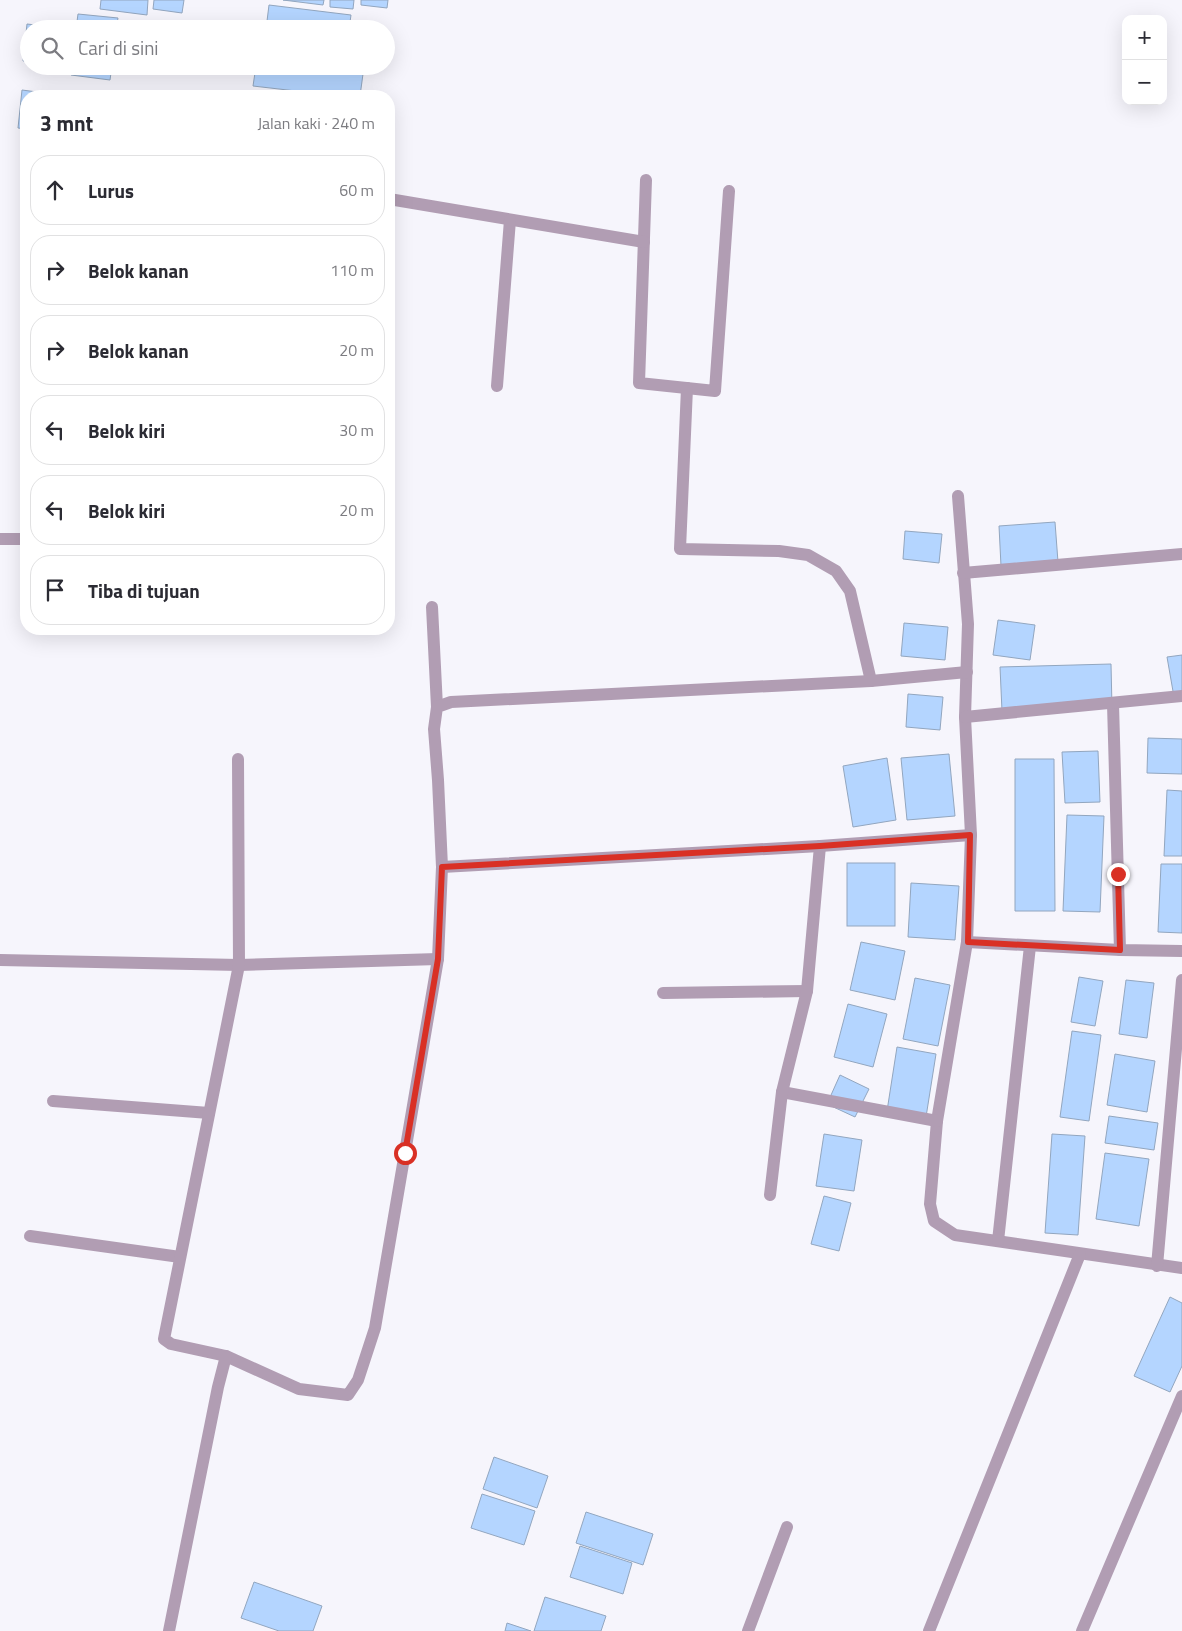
<!DOCTYPE html>
<html lang="id">
<meta charset="utf-8">
<style>
body{margin:0;font-family:"Titillium Web",sans-serif;background:#f7f7f7;color:#2b2b33}
.controls{position:absolute;right:15px;top:15px;display:grid;overflow:hidden;border-radius:10px;box-shadow:0 5px 20px #0002}
.controls button{width:45px;height:45px;display:grid;place-items:center;padding:0;border:0;border-bottom:1px solid #e1e1e2;background:#fff;color:#2b2b33;font:25px sans-serif}
.stop{position:absolute;width:15px;height:15px;margin:-11px;border:4px solid #d93025;border-radius:50%;background:#fff}
.stop.end{background:#d93025;border-color:#fff;box-shadow:0 1px 5px #0008}
.list{margin:0;padding:0;list-style:none}
h2{display:flex;justify-content:space-between;align-items:center;height:65px;margin:0;padding:0 20px;font-size:21px}
h2 small{font-size:16px;font-weight:400;color:#7c7c81}
.list li{display:grid;grid-template-columns:32px 1fr auto;gap:15px;align-items:center;box-sizing:border-box;height:70px;margin:0 10px 10px;padding:0 10px;border:1px solid #e1e1e2;border-radius:20px}
.list b{display:block;font-size:19px;white-space:nowrap}
.list em{font-size:16px;font-style:normal;color:#7c7c81}
.icon{flex:none;width:28px;height:28px;fill:none;stroke:currentColor;stroke-width:2;stroke-linecap:round;stroke-linejoin:round}
.map{position:relative;flex:none;width:1182px;height:1631px;overflow:hidden}
.search{position:absolute;background:#fff;box-shadow:0 5px 20px #0002;left:20px;top:20px;width:375px;height:55px;display:flex;align-items:center;gap:12px;box-sizing:border-box;padding:0 18px;border-radius:28px;color:#7c7c81;font-size:19px}
.panel{position:absolute;background:#fff;box-shadow:0 5px 20px #0002;left:20px;top:90px;width:375px;height:545px;border-radius:20px}
.map>svg:first-child{display:block}
.building{fill:#b4d5ff;stroke:#92a6bf}
.lines{fill:none;stroke-linecap:round;stroke-linejoin:round}
.street{stroke:#b19db3;stroke-width:12}
.route{stroke:#d93025;stroke-width:6}
</style>
<div class="map">
<svg width="1182" height="1631" viewBox="0 0 1182 1631">
<rect width="100%" height="100%" fill="#f6f5fc"/>
<g class="building">
<polygon points="101,0 148,0 147,15 100,9"/>
<polygon points="154,0 184,0 182,13 153,9"/>
<polygon points="283,0 324,0 323,5"/>
<polygon points="330,0 354,0 353,9 330,7"/>
<polygon points="361,0 388,0 387,8 361,5"/>
<polygon points="269,5 351,15 349,29 266,29"/>
<polygon points="78,14 118,18 116,29 76,29"/>
<polygon points="27,24 70,29 29,29 29,61 23,61"/>
<polygon points="72,66 112,66 110,80 71,75"/>
<polygon points="256,66 297,66 363,74 360,96 339,96 253,86"/>
<polygon points="317,66 352,66 352,70"/>
<polygon points="22,90 68,96 26,96 26,129 18,128"/>
<polygon points="1055,522 1058,562 1001,566 999,526"/>
<polygon points="905,531 942,534 939,563 903,559"/>
<polygon points="998,620 1035,625 1030,660 993,655"/>
<polygon points="904,623 948,627 945,660 901,656"/>
<polygon points="1182,655 1182,696 1174,697 1167,657"/>
<polygon points="1111,664 1112,708 1002,711 1000,667"/>
<polygon points="908,694 943,697 940,730 906,727"/>
<polygon points="1148,738 1182,739 1182,774 1147,773"/>
<polygon points="1098,751 1100,802 1065,803 1062,752"/>
<polygon points="949,754 955,816 907,820 901,758"/>
<polygon points="887,758 896,820 853,827 843,766"/>
<polygon points="1015,759 1054,759 1055,911 1015,911"/>
<polygon points="1167,790 1182,791 1182,856 1164,856"/>
<polygon points="1067,815 1104,816 1100,912 1063,911"/>
<rect x="847" y="863" width="48" height="63"/>
<polygon points="1161,864 1182,864 1182,933 1158,932"/>
<polygon points="911,883 959,886 955,940 908,937"/>
<polygon points="861,942 905,951 895,1000 850,990"/>
<polygon points="1079,977 1103,981 1095,1026 1071,1022"/>
<polygon points="915,978 950,985 938,1046 903,1039"/>
<polygon points="1126,980 1154,983 1147,1038 1119,1034"/>
<polygon points="848,1004 887,1014 873,1067 834,1057"/>
<polygon points="1072,1031 1101,1035 1089,1121 1060,1117"/>
<polygon points="897,1047 936,1054 926,1117 887,1111"/>
<polygon points="1115,1054 1155,1061 1147,1112 1107,1105"/>
<polygon points="840,1075 869,1089 855,1117 827,1104"/>
<polygon points="1109,1116 1158,1123 1154,1150 1105,1143"/>
<polygon points="824,1134 862,1140 854,1191 816,1186"/>
<polygon points="1052,1134 1085,1136 1078,1235 1045,1233"/>
<polygon points="1105,1153 1149,1159 1139,1226 1096,1219"/>
<polygon points="824,1196 851,1203 839,1251 811,1244"/>
<polygon points="1170,1297 1182,1303 1182,1366 1170,1392 1134,1376"/>
<polygon points="494,1457 548,1476 537,1508 483,1489"/>
<polygon points="482,1494 535,1511 524,1545 471,1528"/>
<polygon points="586,1512 653,1534 643,1565 576,1543"/>
<polygon points="580,1546 632,1563 623,1594 570,1577"/>
<polygon points="254,1582 322,1606 313,1631 279,1631 241,1618"/>
<polygon points="545,1597 606,1616 601,1631 534,1631"/>
<polygon points="507,1623 531,1631 505,1631"/>
</g>
<g class="lines">
<g class="street">
<polyline points="646,180 639,383 715,391 729,191"/>
<polyline points="389,199 644,242"/>
<polyline points="497,386 510,220"/>
<polyline points="687,388 680,549 779,551 808,555 836,571 850,591 871,681"/>
<polyline points="958,496 968,624 965,717 971,835 967,942 937,1121 930,1204 934,1221 955,1235 1182,1268"/>
<polyline points="0,539 26,539"/>
<polyline points="963,573 1182,554"/>
<polyline points="432,607 437,707"/>
<polyline points="1113,704 1120,950"/>
<polyline points="965,717 1182,696"/>
<polyline points="442,867 820,846 971,835"/>
<polyline points="967,942 1120,950 1182,951"/>
<polyline points="0,960 239,965 438,959"/>
<polyline points="663,993 807,991"/>
<polyline points="782,1092 937,1121"/>
<polyline points="53,1101 209,1113"/>
<polyline points="770,1195 782,1092 807,991 820,846"/>
<polyline points="30,1236 180,1257"/>
<polyline points="998,1241 1030,946"/>
<polyline points="1157,1266 1182,980"/>
<polyline points="226,1356 299,1389 348,1395 358,1380 375,1328 438,959 442,867 438,780 434,729 437,707 451,702 871,681 967,672"/>
<polyline points="169,1631 218,1387 226,1356 171,1344 164,1339 239,965 238,759"/>
<polyline points="748,1631 787,1527"/>
<polyline points="929,1631 1080,1254"/>
<polyline points="1082,1631 1182,1396"/>
</g>
</g>
<g class="lines">
<polyline class="route" points="405,1153 438,959 442,867 820,846 970,835 968,942 1120,950 1118,874"/>
</g>
</svg>
<div class="controls">
<button>+</button>
<button>−</button>
</div>
<div class="stop" style="left:405px;top:1153px"></div>
<div class="stop end" style="left:1118px;top:874px"></div>
<div class="search"><svg class="icon" aria-label="search" viewBox="0 0 24 24"><circle cx="10" cy="10" r="6"/><path d="M15 15l6 6"/></svg>Cari di sini</div>
<section class="panel">
<h2>3 mnt<small>Jalan kaki · 240 m</small></h2>
<ul class="list">
<li><svg class="icon" aria-label="ahead" viewBox="0 0 24 24"><path d="M12 20V5M6 11l6-6 6 6"/></svg><div><b>Lurus</b></div><em>60 m</em></li>
<li><svg class="icon" aria-label="right" viewBox="0 0 24 24"><path d="M7 20v-9h11M14 6l5 5-5 5"/></svg><div><b>Belok kanan</b></div><em>110 m</em></li>
<li><svg class="icon" aria-label="right" viewBox="0 0 24 24"><path d="M7 20v-9h11M14 6l5 5-5 5"/></svg><div><b>Belok kanan</b></div><em>20 m</em></li>
<li><svg class="icon" aria-label="left" viewBox="0 0 24 24"><path d="M17 20v-9H6M10 6l-5 5 5 5"/></svg><div><b>Belok kiri</b></div><em>30 m</em></li>
<li><svg class="icon" aria-label="left" viewBox="0 0 24 24"><path d="M17 20v-9H6M10 6l-5 5 5 5"/></svg><div><b>Belok kiri</b></div><em>20 m</em></li>
<li><svg class="icon" aria-label="arrive" viewBox="0 0 24 24"><path d="M6 21V4h12l-3 4 3 4H6"/></svg><div><b>Tiba di tujuan</b></div></li>
</ul>
</section>
</div>
